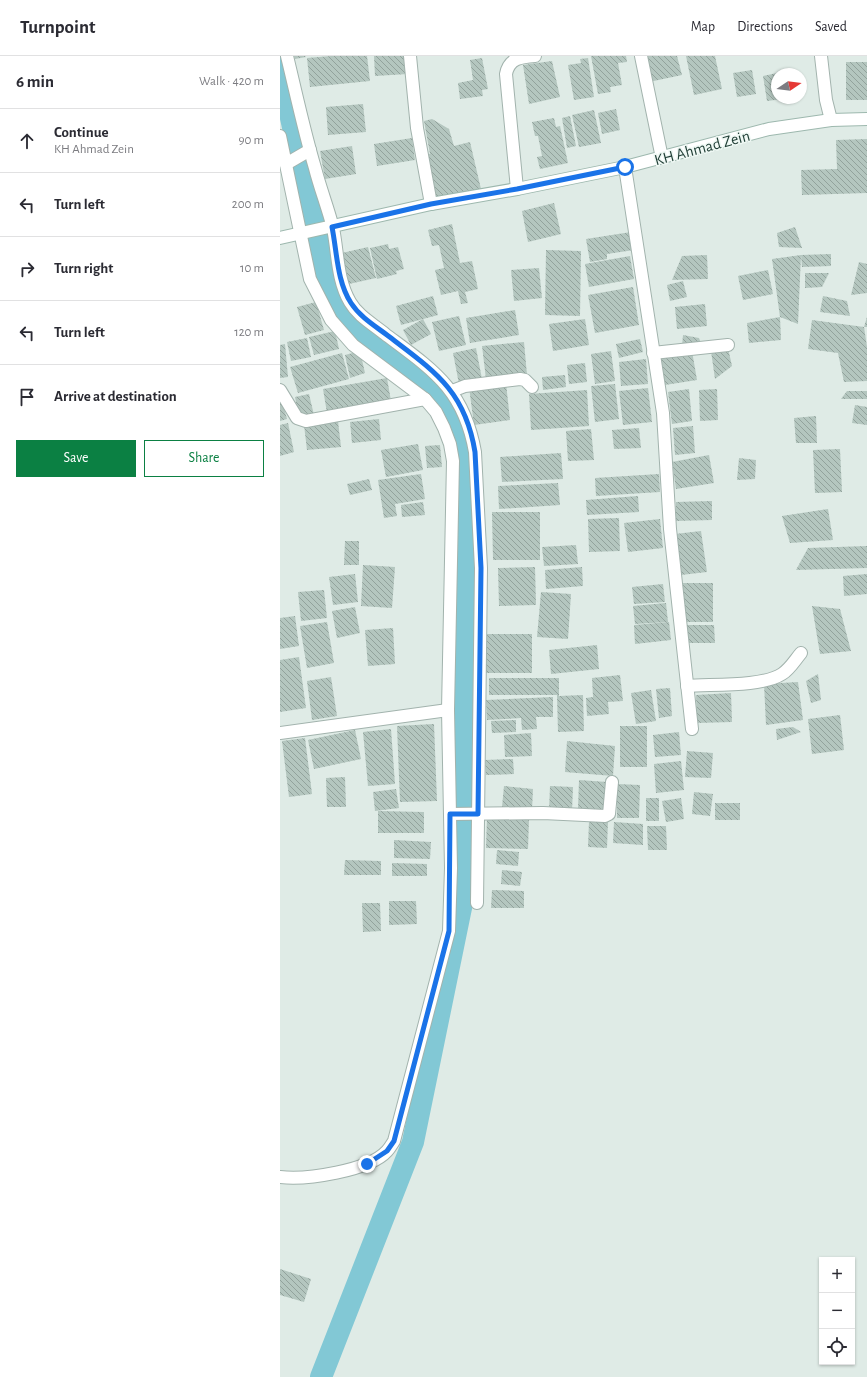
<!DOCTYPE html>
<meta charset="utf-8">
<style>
body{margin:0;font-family:"Alegreya Sans",sans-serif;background:#f7f7f7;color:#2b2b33}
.controls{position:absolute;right:12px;bottom:12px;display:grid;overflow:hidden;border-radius:0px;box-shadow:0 1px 3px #0004}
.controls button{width:36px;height:36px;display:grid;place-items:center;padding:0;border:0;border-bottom:1px solid #e1e1e2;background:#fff;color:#2b2b33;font:20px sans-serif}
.compass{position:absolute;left:491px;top:12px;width:36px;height:36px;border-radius:50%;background:#fff;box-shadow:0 1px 3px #0004;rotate:77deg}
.stop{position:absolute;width:12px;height:12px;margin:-9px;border:3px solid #1a73e8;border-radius:50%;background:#fff}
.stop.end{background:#1a73e8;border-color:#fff;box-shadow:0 1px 4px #0008}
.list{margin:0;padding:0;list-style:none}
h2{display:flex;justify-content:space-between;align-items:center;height:52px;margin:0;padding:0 16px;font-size:17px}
h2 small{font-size:13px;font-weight:400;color:#7c7c81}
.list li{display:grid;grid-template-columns:26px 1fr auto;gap:12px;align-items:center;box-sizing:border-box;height:64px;padding:0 16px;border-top:1px solid #e1e1e2}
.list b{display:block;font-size:15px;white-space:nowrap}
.list p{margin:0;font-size:13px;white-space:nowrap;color:#7c7c81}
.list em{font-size:13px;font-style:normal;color:#7c7c81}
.actions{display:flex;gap:8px;padding:12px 16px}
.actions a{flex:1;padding:9px 0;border:1px solid #0b8043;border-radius:0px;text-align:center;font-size:14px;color:#0b8043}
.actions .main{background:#0b8043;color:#fff}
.icon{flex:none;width:22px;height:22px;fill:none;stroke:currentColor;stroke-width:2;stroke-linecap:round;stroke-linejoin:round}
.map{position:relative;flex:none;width:587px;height:1321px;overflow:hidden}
header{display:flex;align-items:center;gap:24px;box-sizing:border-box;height:56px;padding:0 20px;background:#fff;border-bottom:1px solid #e1e1e2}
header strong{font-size:19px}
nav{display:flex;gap:22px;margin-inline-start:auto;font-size:14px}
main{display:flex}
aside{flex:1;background:#fff}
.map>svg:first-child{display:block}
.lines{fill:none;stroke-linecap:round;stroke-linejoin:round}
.canal{stroke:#82c8d5;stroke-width:22}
.building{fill:url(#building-back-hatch)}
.street-casing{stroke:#a2b3ad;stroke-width:14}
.secondary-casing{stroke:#9db8ae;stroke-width:14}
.street{stroke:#fff;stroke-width:12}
.secondary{stroke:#fff;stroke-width:12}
.route{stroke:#1a73e8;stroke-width:5}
.labels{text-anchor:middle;stroke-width:3;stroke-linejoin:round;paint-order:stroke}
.street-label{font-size:16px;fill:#1f3d35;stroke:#eff8f4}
</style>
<header>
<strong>Turnpoint</strong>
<nav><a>Map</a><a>Directions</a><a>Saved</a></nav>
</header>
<main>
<aside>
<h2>6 min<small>Walk · 420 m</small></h2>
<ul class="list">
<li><svg class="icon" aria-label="ahead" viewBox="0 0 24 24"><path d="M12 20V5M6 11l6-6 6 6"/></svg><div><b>Continue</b><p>KH Ahmad Zein</p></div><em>90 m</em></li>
<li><svg class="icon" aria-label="left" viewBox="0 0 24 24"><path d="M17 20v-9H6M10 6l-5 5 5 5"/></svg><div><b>Turn left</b></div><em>200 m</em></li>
<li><svg class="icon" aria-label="right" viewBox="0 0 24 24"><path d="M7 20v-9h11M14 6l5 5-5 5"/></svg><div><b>Turn right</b></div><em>10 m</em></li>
<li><svg class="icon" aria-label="left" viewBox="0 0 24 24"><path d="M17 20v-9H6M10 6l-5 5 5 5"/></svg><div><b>Turn left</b></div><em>120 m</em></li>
<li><svg class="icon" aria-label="arrive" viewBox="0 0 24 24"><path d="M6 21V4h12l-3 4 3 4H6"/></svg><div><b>Arrive at destination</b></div></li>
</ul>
<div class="actions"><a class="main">Save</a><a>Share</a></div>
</aside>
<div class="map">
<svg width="587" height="1321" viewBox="0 0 587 1321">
<defs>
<pattern id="building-back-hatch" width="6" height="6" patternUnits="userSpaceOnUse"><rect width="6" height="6" fill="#b4c6bf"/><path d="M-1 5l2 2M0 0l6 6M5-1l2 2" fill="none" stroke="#92a29c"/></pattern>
</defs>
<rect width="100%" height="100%" fill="#dfebe6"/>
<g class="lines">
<polyline class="canal" points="0,12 44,212 66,259 108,299 148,326 169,349 184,387 182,847 133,1086 41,1321"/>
</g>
<g class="building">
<polygon points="14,0 25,0 26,1 15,3"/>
<polygon points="51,0 87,0 90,25 30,31 27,2"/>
<polygon points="94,0 127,0 128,18 95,20"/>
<polygon points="311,0 346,0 347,6 338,7 342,29 330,31 331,36 318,38"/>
<polygon points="364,0 397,0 402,19 369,26"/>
<polygon points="406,0 435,0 442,33 414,39"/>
<polygon points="202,2 208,33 202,34 203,40 180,43 178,27 193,24 190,4"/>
<polygon points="308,2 314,41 294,44 288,9 301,7 300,3"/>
<polygon points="272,5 280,41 249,48 243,9"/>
<rect x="566" y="6" width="21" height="38"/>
<polygon points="472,14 476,38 457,41 453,17"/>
<polygon points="512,15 513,18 499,18 499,17"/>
<polygon points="497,17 497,42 503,43 487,45 483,20"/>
<polygon points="83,48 86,76 48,79 46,51"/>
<polygon points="336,53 340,74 322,78 318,57"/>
<polygon points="314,54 321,87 299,91 292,59"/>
<polygon points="290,60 296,90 287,92 282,62"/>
<polygon points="274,62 276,71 280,70 288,107 260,113 257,101 262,100 258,80 255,80 252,66"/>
<polygon points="152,63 169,73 174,90 190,86 201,133 155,142 146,98 150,98 144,65"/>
<polygon points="132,82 135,104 97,110 94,88"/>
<polygon points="587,83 587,137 522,139 521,114 557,113 556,84"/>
<polygon points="72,90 76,118 45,123 40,95"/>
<polygon points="274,147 281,178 248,186 242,155"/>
<polygon points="172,168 180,207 192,205 198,233 185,236 188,247 181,248 178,235 161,239 155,214 164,212 159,189 152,190 148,174"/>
<polygon points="515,171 522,192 499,191 497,177"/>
<polygon points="351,176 354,194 327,198 327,203 310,206 306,183"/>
<polygon points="108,188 109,193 118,191 124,213 116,215 117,218 97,223 90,192"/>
<polygon points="88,191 96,222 69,228 62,197"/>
<polygon points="266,194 301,195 300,260 265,259"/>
<polygon points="551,198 551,210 522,211 521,199 518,268 500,261 492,203 521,199"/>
<polygon points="427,199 428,223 392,224 402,200"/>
<polygon points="350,200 354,223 309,231 305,208"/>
<polygon points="579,206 587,208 587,237 571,239"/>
<polygon points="259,212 262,242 234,245 231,214"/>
<polygon points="488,214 493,238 463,244 458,220"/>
<polygon points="525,217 549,217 542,231 525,232"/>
<polygon points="403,225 407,241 390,245 387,229"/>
<polygon points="353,231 359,269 315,277 308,239"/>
<polygon points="153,240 158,259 121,269 116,250"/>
<polygon points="543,240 567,245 570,260 540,256"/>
<polygon points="36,246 44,274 25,279 17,251"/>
<polygon points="425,248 427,270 397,273 395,251"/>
<polygon points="235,254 239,279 190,287 186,262"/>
<polygon points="179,260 186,289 159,295 152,266"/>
<polygon points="500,261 501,284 469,287 467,267"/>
<polygon points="587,261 587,271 584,271"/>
<polygon points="143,263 151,278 131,289 123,274"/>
<polygon points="305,263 309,289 273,295 269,268"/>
<polygon points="532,264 584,271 587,291 587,325 564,326 558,297 528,293"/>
<polygon points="55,275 59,293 34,299 29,281"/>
<polygon points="403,279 419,282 422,290 402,290"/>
<polygon points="27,282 31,301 11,305 7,286"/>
<polygon points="360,283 363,296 339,302 336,288"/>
<polygon points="244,286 247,319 206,323 202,290"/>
<polygon points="5,288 8,321 0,322 0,289"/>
<polygon points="196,292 202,323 179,328 173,297"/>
<polygon points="448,292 452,310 435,323 431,295"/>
<polygon points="80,295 85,317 70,322 65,299"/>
<polygon points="331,295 335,325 315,328 311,298"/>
<polygon points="412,295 417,324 385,329 380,301"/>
<polygon points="62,297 69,323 18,337 10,311"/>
<polygon points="366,303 368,328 341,330 339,306"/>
<polygon points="305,307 307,326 289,328 287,309"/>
<polygon points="285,319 286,331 263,334 262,321"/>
<polygon points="107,322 111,345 47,357 43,333"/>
<polygon points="226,327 230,364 194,369 189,331"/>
<polygon points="335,328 339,363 315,366 311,330"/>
<polygon points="368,332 372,366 343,369 339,335"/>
<polygon points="409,333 412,365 392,368 388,336"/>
<polygon points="437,333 438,364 420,365 419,334"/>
<polygon points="307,334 309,370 251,374 249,338"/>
<polygon points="567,335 587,335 587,343 561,343"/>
<polygon points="0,338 7,363 0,365"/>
<polygon points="29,338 34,359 19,362 15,341"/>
<polygon points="575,349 587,351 587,369 572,367"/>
<polygon points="536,360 537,387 516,387 514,362"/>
<polygon points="99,363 101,384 72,387 70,366"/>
<polygon points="58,365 61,391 27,394 24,369"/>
<polygon points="8,367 14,396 0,400 0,369"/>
<polygon points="413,370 415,397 395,399 393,372"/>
<polygon points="359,372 361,392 334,393 332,374"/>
<polygon points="311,373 314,404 288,405 286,375"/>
<polygon points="138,388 143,414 106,421 101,394"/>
<polygon points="160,389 162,411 147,412 145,390"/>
<polygon points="560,393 562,436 535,437 533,394"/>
<polygon points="281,397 283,423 222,426 220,401"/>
<polygon points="429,399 434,427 396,433 392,406"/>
<polygon points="459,402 476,404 475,423 457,424"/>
<polygon points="141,418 145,443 115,448 117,460 104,462 98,424"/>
<polygon points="379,418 380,436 316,440 315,422"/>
<polygon points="89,423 92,434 70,439 67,428"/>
<polygon points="278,427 280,449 219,453 218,430"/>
<polygon points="358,440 359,456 307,459 306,444"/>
<polygon points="432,445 432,464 396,465 396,446"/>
<polygon points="143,446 145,459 122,461 121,449"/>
<polygon points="548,453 553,484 510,487 502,460"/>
<polygon points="212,456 260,456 260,504 213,504"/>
<polygon points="339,462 340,495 309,496 308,463"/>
<polygon points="380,463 383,492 348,496 344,467"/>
<polygon points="421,475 427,516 401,519 395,478"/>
<polygon points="65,485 79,485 79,509 64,509"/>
<polygon points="296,489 298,508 264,510 262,491"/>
<polygon points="587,490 587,512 516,514 528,492"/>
<polygon points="83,509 115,511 112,552 81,550"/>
<polygon points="255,511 256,549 219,550 218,512"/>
<polygon points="302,511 303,530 266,533 265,514"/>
<polygon points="75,518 78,546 53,549 49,521"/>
<polygon points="587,518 587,538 564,540 563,520"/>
<polygon points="402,527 433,527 433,566 403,566"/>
<polygon points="383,528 385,546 354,548 352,531"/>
<polygon points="44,534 47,562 21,565 18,536"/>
<polygon points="261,536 291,538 288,583 257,581"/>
<polygon points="386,547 388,566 355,568 353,550"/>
<polygon points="532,550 560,553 571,595 540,598"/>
<polygon points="75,551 80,577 57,582 52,555"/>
<polygon points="15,560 19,590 0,593 0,562"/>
<polygon points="47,566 54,607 27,612 20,570"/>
<polygon points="389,566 391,584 355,588 354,569"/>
<polygon points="404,569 434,569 435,587 404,587"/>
<polygon points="113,572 115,608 88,610 85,574"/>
<rect x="206" y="578" width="46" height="39"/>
<polygon points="317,589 319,613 271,618 269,594"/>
<polygon points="19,601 26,652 0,656 0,604"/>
<polygon points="538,618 541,644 531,647 526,625"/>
<polygon points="340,619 343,645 328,646 329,658 307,660 306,642 313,641 312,622"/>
<polygon points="51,621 57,660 32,664 27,625"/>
<polygon points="209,622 279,622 279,640 303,639 304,675 278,676 277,639 209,639"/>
<polygon points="518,626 523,664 486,669 484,628"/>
<polygon points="390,632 392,660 379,662 376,633"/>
<polygon points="371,634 376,665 356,668 351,637"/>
<polygon points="451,637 452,666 417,667 416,639"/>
<polygon points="273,641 273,661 256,661 257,673 242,674 241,662 207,664 206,644"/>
<polygon points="560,659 564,694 532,698 528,663"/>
<polygon points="236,664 236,676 212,677 211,665"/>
<polygon points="154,668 157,745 120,746 117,670"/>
<rect x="340" y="670" width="27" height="41"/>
<polygon points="513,671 521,676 497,684 496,673"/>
<polygon points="111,673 115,728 88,730 83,676"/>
<polygon points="75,674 81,703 34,713 28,684"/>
<polygon points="399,676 401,699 375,701 373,679"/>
<polygon points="251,677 252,700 225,701 224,679"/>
<polygon points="25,682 32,738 9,741 2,685"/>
<polygon points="287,685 335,690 333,720 285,716"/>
<polygon points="407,695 433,697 431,722 405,721"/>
<polygon points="233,703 234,718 206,719 205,704"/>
<polygon points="401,705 404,734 376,737 374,708"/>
<polygon points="65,721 66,751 47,751 46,722"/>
<polygon points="299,724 327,726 325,754 298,753"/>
<polygon points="337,728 360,729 359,762 337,762"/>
<polygon points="224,730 253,733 252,754 222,751"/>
<polygon points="270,730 293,731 292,755 269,755"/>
<polygon points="116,733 119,752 95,755 93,736"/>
<polygon points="414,736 433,738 430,760 412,758"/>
<rect x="366" y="742" width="13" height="23"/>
<polygon points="401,742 404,763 386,766 382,745"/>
<rect x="435" y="747" width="25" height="17"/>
<polygon points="98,755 144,756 144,777 98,777"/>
<polygon points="207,761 249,763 248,793 206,792"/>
<polygon points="309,765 328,765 327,792 308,791"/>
<polygon points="334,766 363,768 363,789 333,787"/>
<polygon points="367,770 386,770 387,794 368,794"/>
<polygon points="114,784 151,786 150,803 114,802"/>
<polygon points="217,794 239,796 238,810 216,808"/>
<polygon points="65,804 101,805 101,819 64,819"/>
<polygon points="112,807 147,808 147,820 112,820"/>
<polygon points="222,814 242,816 240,830 221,828"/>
<polygon points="212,834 244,835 244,852 211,852"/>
<polygon points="109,845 136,845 137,868 109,869"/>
<polygon points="82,847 100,847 101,875 83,876"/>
<polygon points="0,1213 31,1223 24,1246 0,1239"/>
</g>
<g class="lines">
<g class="street-casing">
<g id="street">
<path d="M7,0c9,37 17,75 28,112 5,20 13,40 18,60 5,25 4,52 17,74 8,14 23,22 35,32 48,36 79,55 90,118l6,116 -4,335"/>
<polyline points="130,0 137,72 151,148"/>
<polyline points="361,0 382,102"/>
<polyline points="541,0 546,44 551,64"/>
<path d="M0,80l30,143 21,41 22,25 72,54 11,13 8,16 6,16 3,17 -5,249 3,158 -2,63 -55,210c-2,3 -4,7 -7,10 -18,20 -81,29 -107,26"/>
<polyline points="6,108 30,94"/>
<polyline points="345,111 383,357 390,473 412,673"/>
<path d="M237,133l-11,-115c3,-16 15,-17 29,-18"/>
<polyline points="373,297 448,289"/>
<polyline points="0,334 17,362 26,365 145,343"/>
<polyline points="172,335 185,330 240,323 245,324 252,331"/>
<path d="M407,630c25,-2 75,1 95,-12 8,-5 13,-14 19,-21"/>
<polyline points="0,677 168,654"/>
<polyline points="170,758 263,757 325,760 329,758 332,726"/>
</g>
</g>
<g class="secondary-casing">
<polyline id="secondary" points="0,182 151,148 237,133 345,111 489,73 551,64 587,63"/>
</g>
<use href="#street" class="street"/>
<use href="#secondary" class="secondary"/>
</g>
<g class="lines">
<path class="route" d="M87,1108l20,-13 7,-10 55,-210 1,-117h28l3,-246 -6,-116c-10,-62 -41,-81 -88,-117 -12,-9 -27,-18 -36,-32 -14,-21 -14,-51 -19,-76l99,-23 86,-15 108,-22"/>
</g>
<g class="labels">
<g class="street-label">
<text transform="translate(422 91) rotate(-15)" y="6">KH Ahmad Zein</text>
</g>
</g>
</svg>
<div class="controls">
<button>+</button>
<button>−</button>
<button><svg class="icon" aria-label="locate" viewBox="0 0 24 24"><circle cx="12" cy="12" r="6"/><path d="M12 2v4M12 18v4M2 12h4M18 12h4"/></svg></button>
</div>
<svg class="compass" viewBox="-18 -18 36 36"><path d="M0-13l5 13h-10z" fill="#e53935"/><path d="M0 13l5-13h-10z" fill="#7c7c81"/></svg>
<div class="stop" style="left:345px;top:111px"></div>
<div class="stop end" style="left:87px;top:1108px"></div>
</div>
</main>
